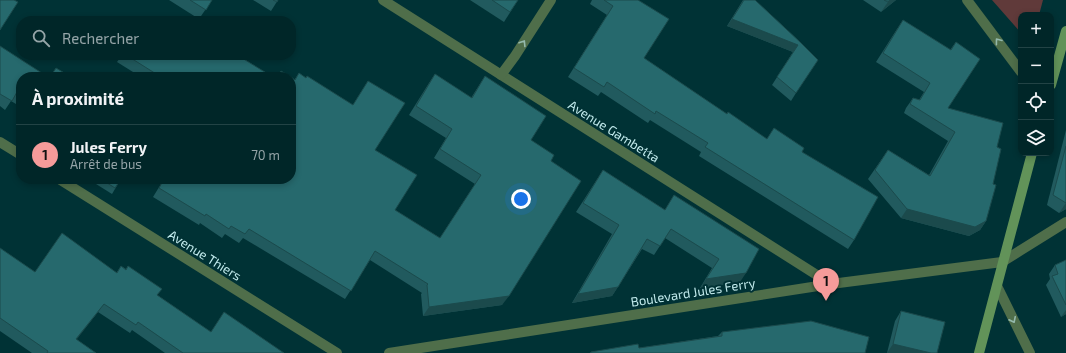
<!DOCTYPE html>
<html lang="fr">
<meta charset="utf-8">
<style>
body{margin:0;font-family:"Exo 2",sans-serif;background:#0e3234;color:#f1f3f6}
.controls{position:absolute;right:12px;top:12px;display:grid;overflow:hidden;border-radius:8px;box-shadow:0 2px 6px #0003}
.controls button{width:36px;height:36px;display:grid;place-items:center;padding:0;border:0;border-bottom:1px solid #224345;background:#002628;color:#f1f3f6;font:20px sans-serif}
.you{position:absolute;left:521px;top:199px;width:14px;height:14px;margin:-10px;border:3px solid #fff;border-radius:50%;background:#1a73e8;box-shadow:0 0 0 6px #1a73e833}
.badge{display:grid;place-items:center;width:26px;height:26px;border-radius:50%;background:#f59b9a;color:#111;font-size:13px;font-weight:700}
.pin{position:absolute;translate:-50% -33px;filter:drop-shadow(0 1px 2px #0008)}
.pin::after{content:'';position:absolute;top:21px;width:14px;height:12px;background:inherit;clip-path:polygon(0 0,100% 0,50% 100%)}
.list{margin:0;padding:0;list-style:none}
h2{display:flex;justify-content:space-between;align-items:center;height:52px;margin:0;padding:0 16px;font-size:17px}
h2 small{font-size:13px;font-weight:400;color:#95a5a8}
.list li{display:grid;grid-template-columns:26px 1fr auto;gap:12px;align-items:center;box-sizing:border-box;height:60px;padding:0 16px;border-top:1px solid #224345}
.list b{display:block;font-size:15px;white-space:nowrap}
.list p{margin:0;font-size:13px;white-space:nowrap;color:#95a5a8}
.list em{font-size:13px;font-style:normal;color:#95a5a8}
.icon{flex:none;width:22px;height:22px;fill:none;stroke:currentColor;stroke-width:2;stroke-linecap:round;stroke-linejoin:round}
.map{position:relative;flex:none;width:1066px;height:353px;overflow:hidden}
.search{position:absolute;background:#002628;box-shadow:0 2px 6px #0003;left:16px;top:16px;width:280px;height:44px;display:flex;align-items:center;gap:10px;box-sizing:border-box;padding:0 14px;border-radius:16px;color:#95a5a8;font-size:15px}
.panel{position:absolute;background:#002628;box-shadow:0 2px 6px #0003;left:16px;top:72px;width:280px;height:112px;border-radius:16px}
.map>svg:first-child{display:block}
.green{fill:#603a3a}
.lines{fill:none;stroke-linecap:round;stroke-linejoin:round}
.street{stroke:#4f6e4a;stroke-width:10}
.secondary{stroke:#629359;stroke-width:10}
.wall{fill:#215a5e}
.shaded-wall{fill:#1b4a4c}
.building{fill:#26696d;stroke:#1b4a4c}
.oneway{stroke:#94b9ac}
.labels{text-anchor:middle;stroke-width:4;stroke-linejoin:round;paint-order:stroke}
.street-label{font-size:13px;fill:#c2ebed;stroke:#003235}
</style>
<div class="map">
<svg width="1066" height="353" viewBox="0 0 1066 353">
<rect width="100%" height="100%" fill="#003235"/>
<polygon class="green" points="992,0 1043,0 1039,15 1021,15 1021,33"/>
<g class="lines">
<g class="street">
<polyline points="383,0 831,284"/>
<polyline points="967,0 1021,72"/>
<polyline points="501,75 515,56 551,0"/>
<polyline points="0,142 21,155"/>
<polyline points="59,179 337,353"/>
<polyline points="997,286 1030,353"/>
<polyline points="389,353 831,284 1002,262 1066,222"/>
</g>
<g class="secondary">
<polyline points="1051,85 1066,31"/>
<polyline points="979,353 1032,153"/>
</g>
</g>
<g class="wall">
<polygon points="169,0 212,0 199,19"/>
<polygon points="253,0 278,0 271,11"/>
<polygon points="470,0 518,0 504,22"/>
<polygon points="592,0 638,0 644,58 727,114 767,139 774,128 802,152 854,240 848,249 699,156 701,152 650,120 648,123 601,92 598,96 568,77 607,15 590,4"/>
<polygon points="743,0 755,0 800,42 796,93 791,101 772,85 793,52 727,26"/>
<polygon points="863,0 896,0 881,12"/>
<polygon points="903,20 950,50 956,42 948,108 997,147 993,184 986,221 980,230 969,236 901,218 868,179 888,150 929,175 948,141 904,113 906,108 913,98 919,100 924,92 876,62 897,29"/>
<polygon points="0,46 21,77 21,107 11,101 5,110 0,106"/>
<polygon points="122,55 237,55 273,77 141,77 117,62"/>
<polygon points="299,73 306,78 353,105 368,81 375,150 395,210 440,238 475,184 434,158 446,138 409,115 429,83 435,74 471,98 485,76 531,140 551,161 502,305 423,316 421,294 422,293 370,260 345,299 243,238 239,243 225,234 222,238 200,223 199,225 153,197 164,179 225,179 227,180 228,179 291,179 295,79"/>
<polygon points="1066,130 1066,209 1059,213 1047,205"/>
<polygon points="603,170 665,210 674,195 740,282 700,288 712,268 665,238 654,255 642,249 612,296 572,303 612,234 576,212"/>
<polygon points="88,179 121,179 112,194"/>
<polygon points="0,248 35,272 117,272 121,266 126,269 128,266 157,295 211,332 284,353 165,353 132,330 130,333 98,312 76,339 96,353 32,353 0,331"/>
<polygon points="1066,260 1066,314 1061,317 1046,285 1050,279 1049,274 1055,265"/>
<polygon points="901,311 937,353 887,353 895,321"/>
<polygon points="722,332 865,353 590,353 591,352 639,348 718,336"/>
</g>
<g class="shaded-wall">
<polygon points="890,0 896,0 881,12 888,2"/>
<polygon points="732,19 798,45 793,52 727,26"/>
<polygon points="1066,203 1066,209 1059,213"/>
<polygon points="907,209 986,221 980,230 969,236 901,218"/>
<polygon points="746,273 740,282 700,288 706,279"/>
<polygon points="618,287 612,296 572,303 578,294"/>
<polygon points="509,296 502,305 423,316 429,307"/>
<polygon points="104,304 98,312 70,348 76,339"/>
<polygon points="1066,310 1066,314 1061,317"/>
<polygon points="893,344 931,353 887,353"/>
</g>
<g class="building">
<polygon points="0,0 14,0 18,2 0,30"/>
<polygon points="190,0 212,0 206,10"/>
<polygon points="273,0 278,0 277,2"/>
<polygon points="492,0 518,0 510,12"/>
<polygon points="604,0 638,0 669,19 644,58 727,114 728,112 767,139 774,128 804,148 802,152 878,197 854,240 705,147 708,143 656,111 655,114 607,82 604,87 574,68 613,6"/>
<polygon points="744,0 755,0 800,42 818,60 796,93 777,77 798,45 732,19"/>
<polygon points="884,0 890,0 888,2"/>
<polygon points="903,20 951,50 956,42 980,59 948,108 1003,123 997,147 1001,149 993,184 996,185 986,221 975,227 907,209 875,170 888,150 930,176 955,132 910,104 913,98 920,100 930,83 883,53"/>
<polygon points="0,46 48,77 21,77 21,95 17,92 12,101 0,94"/>
<polygon points="126,55 237,55 273,77 161,77"/>
<polygon points="56,68 71,77 50,77"/>
<polygon points="281,71 291,77 278,77"/>
<polygon points="299,73 306,78 307,76 353,105 368,81 405,103 375,150 417,175 395,210 440,238 481,175 440,149 452,129 416,106 435,74 472,98 485,76 546,116 531,140 554,155 551,161 581,181 509,296 429,307 427,285 428,284 375,251 351,291 249,229 245,234 231,226 229,229 206,214 205,216 159,188 164,179 225,179 227,181 228,179 291,179 291,77 295,80"/>
<polygon points="1066,146 1066,203 1053,195"/>
<polygon points="603,170 665,210 674,195 759,249 746,273 706,279 719,259 671,229 660,246 647,239 618,287 578,294 619,225 583,203"/>
<polygon points="101,179 121,179 115,188"/>
<polygon points="62,233 117,273 121,266 126,270 128,266 162,289 157,295 211,332 224,312 284,353 183,353 138,322 136,325 104,304 76,339 96,353 47,353 48,351 0,318 0,248 35,272"/>
<polygon points="1066,260 1066,305 1052,276 1058,274 1055,265"/>
<polygon points="901,311 945,322 937,353 931,353 893,344"/>
<polygon points="811,321 869,337 865,353 591,353 591,352 638,344 639,348 722,336 722,332"/>
</g>
<defs><path id="oneway-chevron" d="M-2-3.5L2.5 0L-2 3.5" fill="none" stroke-width="1.6" stroke-linecap="round" stroke-linejoin="round"/></defs>
<g class="oneway">
<use href="#oneway-chevron" transform="translate(998 41) rotate(-127)"/>
<use href="#oneway-chevron" transform="translate(523 43) rotate(-58)"/>
<use href="#oneway-chevron" transform="translate(1013 320) rotate(64)"/>
</g>
<g class="labels">
<g class="street-label">
<text transform="translate(614 131) rotate(32)" y="5">Avenue Gambetta</text>
<text transform="translate(205 255) rotate(32)" y="5">Avenue Thiers</text>
<text transform="translate(693 292) rotate(-9)" y="5">Boulevard Jules Ferry</text>
</g>
</g>
</svg>
<div class="controls">
<button>+</button>
<button>−</button>
<button><svg class="icon" aria-label="locate" viewBox="0 0 24 24"><circle cx="12" cy="12" r="6"/><path d="M12 2v4M12 18v4M2 12h4M18 12h4"/></svg></button>
<button><svg class="icon" aria-label="layers" viewBox="0 0 24 24"><path d="M12 4l9 5-9 5-9-5zM3 14l9 5 9-5"/></svg></button>
</div>
<div class="you"></div>
<div class="pin badge" style="left:826px;top:301px">1</div>
<div class="search"><svg class="icon" aria-label="search" viewBox="0 0 24 24"><circle cx="10" cy="10" r="6"/><path d="M15 15l6 6"/></svg>Rechercher</div>
<section class="panel">
<h2>À proximité<small></small></h2>
<ul class="list">
<li><span class="badge">1</span><div><b>Jules Ferry</b><p>Arrêt de bus</p></div><em>70 m</em></li>
</ul>
</section>
</div>
